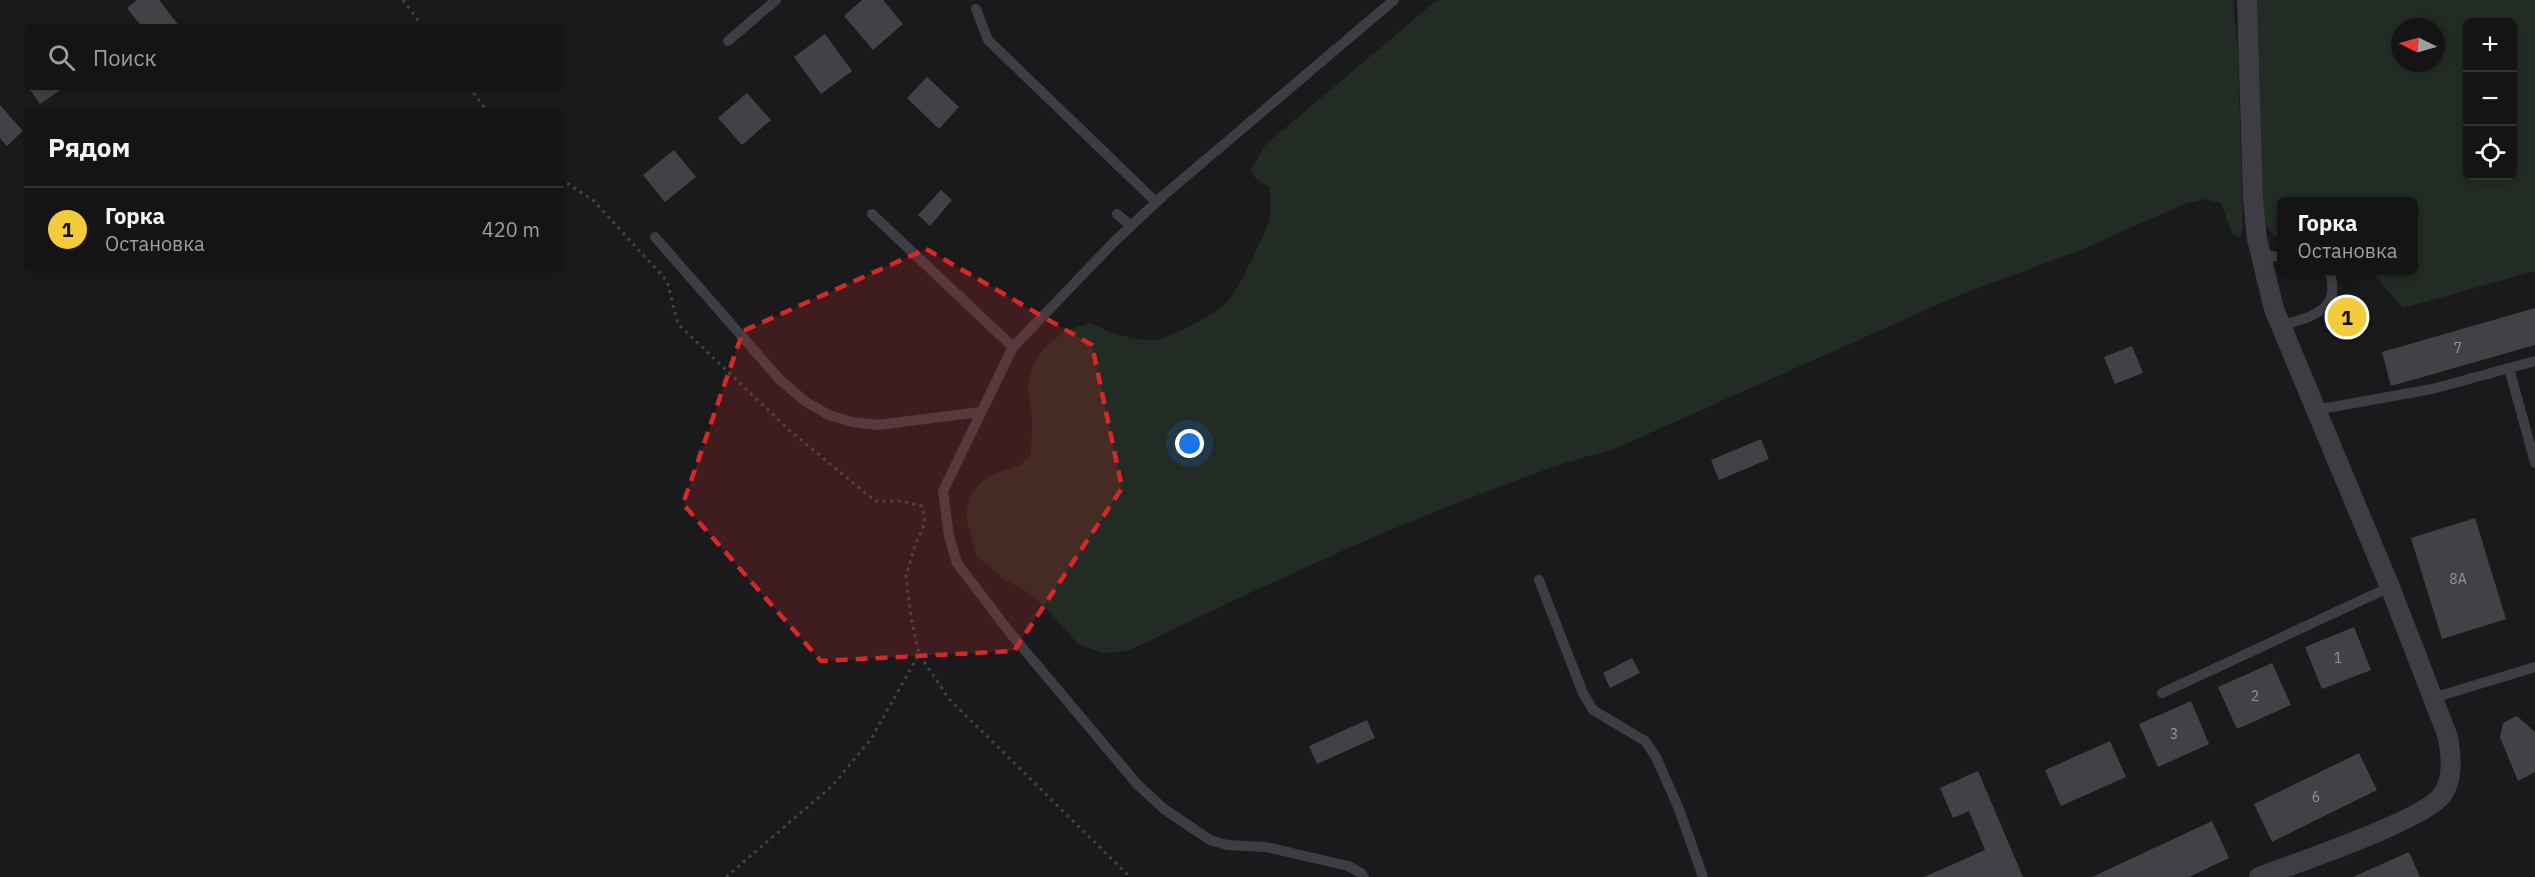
<!DOCTYPE html>
<html lang="ru">
<meta charset="utf-8">
<style>
body{margin:0;font-family:"IBM Plex Sans",sans-serif;background:#212122;color:#f1f3f6}
.controls{position:absolute;right:18px;top:18px;display:grid;overflow:hidden;border-radius:9px;box-shadow:0 3px 9px #0003}
.controls button{width:54px;height:54px;display:grid;place-items:center;padding:0;border:0;border-bottom:2px solid #333334;background:#141415;color:#f1f3f6;font:30px sans-serif}
.compass{position:absolute;left:2391px;top:18px;width:54px;height:54px;border-radius:50%;background:#141415;box-shadow:0 3px 9px #0003;rotate:275deg}
.you{position:absolute;left:1190px;top:444px;width:21px;height:21px;margin:-15px;border:4px solid #fff;border-radius:50%;background:#1a73e8;box-shadow:0 0 0 9px #1a73e833}
.badge{display:grid;place-items:center;width:39px;height:39px;border-radius:50%;background:#f4cb3a;color:#111;font-size:20px;font-weight:700}
.pin{position:absolute;translate:-50% -50%;border:3px solid #fff;box-shadow:0 2px 6px #0006}
.popup{position:absolute;left:2277px;top:197px;width:141px;height:78px;box-sizing:border-box;display:grid;place-content:center;border-radius:9px;background:#141415;filter:drop-shadow(0 2px 4px #0005);font-size:20px;white-space:nowrap;color:#9d9ea0}
.popup b{font-size:22px;color:#f1f3f6}
.popup::after{content:'';position:absolute;left:50%;top:100%;margin-left:-12px;border:12px solid transparent;border-top-color:#141415}
.list{margin:0;padding:0;list-style:none}
h2{display:flex;justify-content:space-between;align-items:center;height:78px;margin:0;padding:0 24px;font-size:26px}
h2 small{font-size:20px;font-weight:400;color:#9d9ea0}
.list li{display:grid;grid-template-columns:39px 1fr auto;gap:18px;align-items:center;box-sizing:border-box;height:84px;padding:0 24px;border-top:2px solid #333334}
.list b{display:block;font-size:22px;white-space:nowrap}
.list p{margin:0;font-size:20px;white-space:nowrap;color:#9d9ea0}
.list em{font-size:20px;font-style:normal;color:#9d9ea0}
.icon{flex:none;width:33px;height:33px;fill:none;stroke:currentColor;stroke-width:2;stroke-linecap:round;stroke-linejoin:round}
.map{position:relative;flex:none;width:2535px;height:877px;overflow:hidden}
.search{position:absolute;background:#141415;box-shadow:0 3px 9px #0003;left:24px;top:24px;width:540px;height:66px;display:flex;align-items:center;gap:15px;box-sizing:border-box;padding:0 21px;border-radius:9px;color:#9d9ea0;font-size:22px}
.panel{position:absolute;background:#141415;box-shadow:0 3px 9px #0003;left:24px;top:108px;width:540px;height:162px;border-radius:9px}
.map>svg:first-child{display:block}
.green{fill:#222b24;fill-rule:evenodd}
.building{fill:#414246}
.lines{fill:none;stroke-linecap:round;stroke-linejoin:round}
.path{stroke:#414248;stroke-width:3;stroke-dasharray:3 4.5;stroke-linecap:butt}
.service{stroke:#3d3d43;stroke-width:10}
.minor{stroke:#3d3d43;stroke-width:20}
.marked{fill:#d62828;fill-opacity:0.2;stroke:#d62828;stroke-width:4.5;stroke-dasharray:12 8;stroke-linejoin:round}
.labels{text-anchor:middle;stroke-width:5;stroke-linejoin:round;paint-order:stroke}
.number-label{font-size:14px;fill:#91949e}
</style>
<div class="map">
<svg width="2535" height="877" viewBox="0 0 2535 877">
<rect width="100%" height="100%" fill="#1a1a1c"/>
<g class="green">
<path d="M1437,0h796l5,52 5,174 -3,12 -8,-5 -11,-30 -15,-4 -22,5 -103,46 -119,44 -350,156c-46,11 -90,28 -134,45 -119,45 -235,101 -350,156l-25,2 -25,-9 -33,-37 -19,-16 -23,-12 -27,-24 -10,-39 3,-18 12,-16 12,-8 27,-9 10,-9c2,-16 3,-32 1,-47 -1,-8 -4,-16 -3,-24 4,-34 30,-54 62,-62 18,9 45,19 66,17 14,-2 63,-28 72,-39 12,-15 18,-31 27,-48 12,-26 19,-35 14,-66l-14,-9 -4,-8 15,-26z"/>
<path d="M2253,0h282v271l-132,37 -32,-37 42,-1v-68h-132v37c-17,-6 -19,-28 -21,-44zM2468,22h44v154h-44zM2400,27h36v36h-36z"/>
</g>
<g class="building">
<polygon points="137,0 159,0 180,27 142,27 127,8"/>
<polygon points="862,0 883,0 903,24 873,50 844,16"/>
<polygon points="825,34 852,71 821,94 794,57"/>
<polygon points="927,77 959,107 939,129 907,98"/>
<polygon points="28,87 65,87 40,104"/>
<polygon points="747,93 771,120 742,145 718,118"/>
<polygon points="0,105 23,131 7,146 0,138"/>
<polygon points="674,150 696,177 665,202 643,175"/>
<polygon points="941,190 952,200 930,226 918,215"/>
<polygon points="2535,308 2535,345 2391,386 2382,352"/>
<polygon points="2132,346 2143,373 2115,384 2104,357"/>
<polygon points="1761,439 1769,459 1719,480 1711,460"/>
<polygon points="2475,518 2506,619 2442,639 2411,538"/>
<polygon points="2354,627 2371,670 2322,689 2305,647"/>
<polygon points="1632,658 1640,673 1610,688 1603,673"/>
<polygon points="2272,663 2291,705 2237,729 2218,687"/>
<polygon points="2191,701 2209,744 2158,767 2139,724"/>
<polygon points="2517,716 2535,732 2535,772 2518,781 2500,737 2503,723"/>
<polygon points="1367,720 1375,738 1317,764 1309,746"/>
<polygon points="2110,741 2126,777 2061,806 2045,770"/>
<polygon points="2359,753 2377,790 2272,842 2254,804"/>
<polygon points="1978,771 2023,877 1924,877 1985,850 1969,811 1953,818 1940,788"/>
<polygon points="2212,821 2229,858 2189,877 2092,877"/>
<polygon points="2409,852 2420,877 2353,877"/>
</g>
<g class="lines">
<g class="path">
<polyline points="403,0 423,27"/>
<polyline points="469,87 487,111"/>
<polyline points="561,179 594,201 667,281 678,324 789,430 875,501 901,501 922,506 925,523 915,545 906,576 911,617 919,654"/>
<polyline points="726,877 833,785 871,739 919,654 949,699 1130,877"/>
</g>
<g class="service">
<polyline points="976,9 988,40 1156,202"/>
<polyline points="728,41 776,0"/>
<polyline points="872,214 1013,347"/>
<polyline points="1117,214 1131,226"/>
<polyline points="655,237 780,380 806,402 829,415 852,422 878,425 980,412"/>
<polyline points="2261,257 2281,256"/>
<path d="M2281,326c31,-10 62,-15 48,-56"/>
<polyline points="2509,368 2535,463"/>
<polyline points="2316,410 2432,389 2535,361"/>
<polyline points="1539,580 1583,693 1593,710 1645,741 1656,757 1679,809 1703,877"/>
<polyline points="2162,693 2390,587"/>
<polyline points="2433,698 2535,667"/>
<polyline points="1364,877 1361,873 1348,866 1266,847 1227,845 1210,840 1164,809 1137,784 1011,634 957,563 949,536 943,491 1013,347 1115,241 1164,195 1394,0"/>
</g>
<path class="minor" d="M2247,0l6,199 4,40 17,70 116,278 58,150c3,19 6,42 -6,58 -17,25 -149,69 -183,82"/>
</g>
<path class="marked" d="M926,249l166,96 30,143 -108,163 -193,10 -138,-157 60,-173z"/>
<g class="labels">
<g class="number-label">
<text x="2458" y="353">7</text>
<text x="2458" y="584">8А</text>
<text x="2338" y="663">1</text>
<text x="2255" y="701">2</text>
<text x="2174" y="739">3</text>
<text x="2316" y="802">6</text>
</g>
</g>
</svg>
<div class="controls">
<button>+</button>
<button>−</button>
<button><svg class="icon" aria-label="locate" viewBox="0 0 24 24"><circle cx="12" cy="12" r="6"/><path d="M12 2v4M12 18v4M2 12h4M18 12h4"/></svg></button>
</div>
<svg class="compass" viewBox="-18 -18 36 36"><path d="M0-13l5 13h-10z" fill="#e53935"/><path d="M0 13l5-13h-10z" fill="#9d9ea0"/></svg>
<div class="you"></div>
<div class="pin badge" style="left:2347px;top:317px">1</div>
<div class="popup"><b>Горка</b>Остановка</div>
<div class="search"><svg class="icon" aria-label="search" viewBox="0 0 24 24"><circle cx="10" cy="10" r="6"/><path d="M15 15l6 6"/></svg>Поиск</div>
<section class="panel">
<h2>Рядом<small></small></h2>
<ul class="list">
<li><span class="badge">1</span><div><b>Горка</b><p>Остановка</p></div><em>420 m</em></li>
</ul>
</section>
</div>
